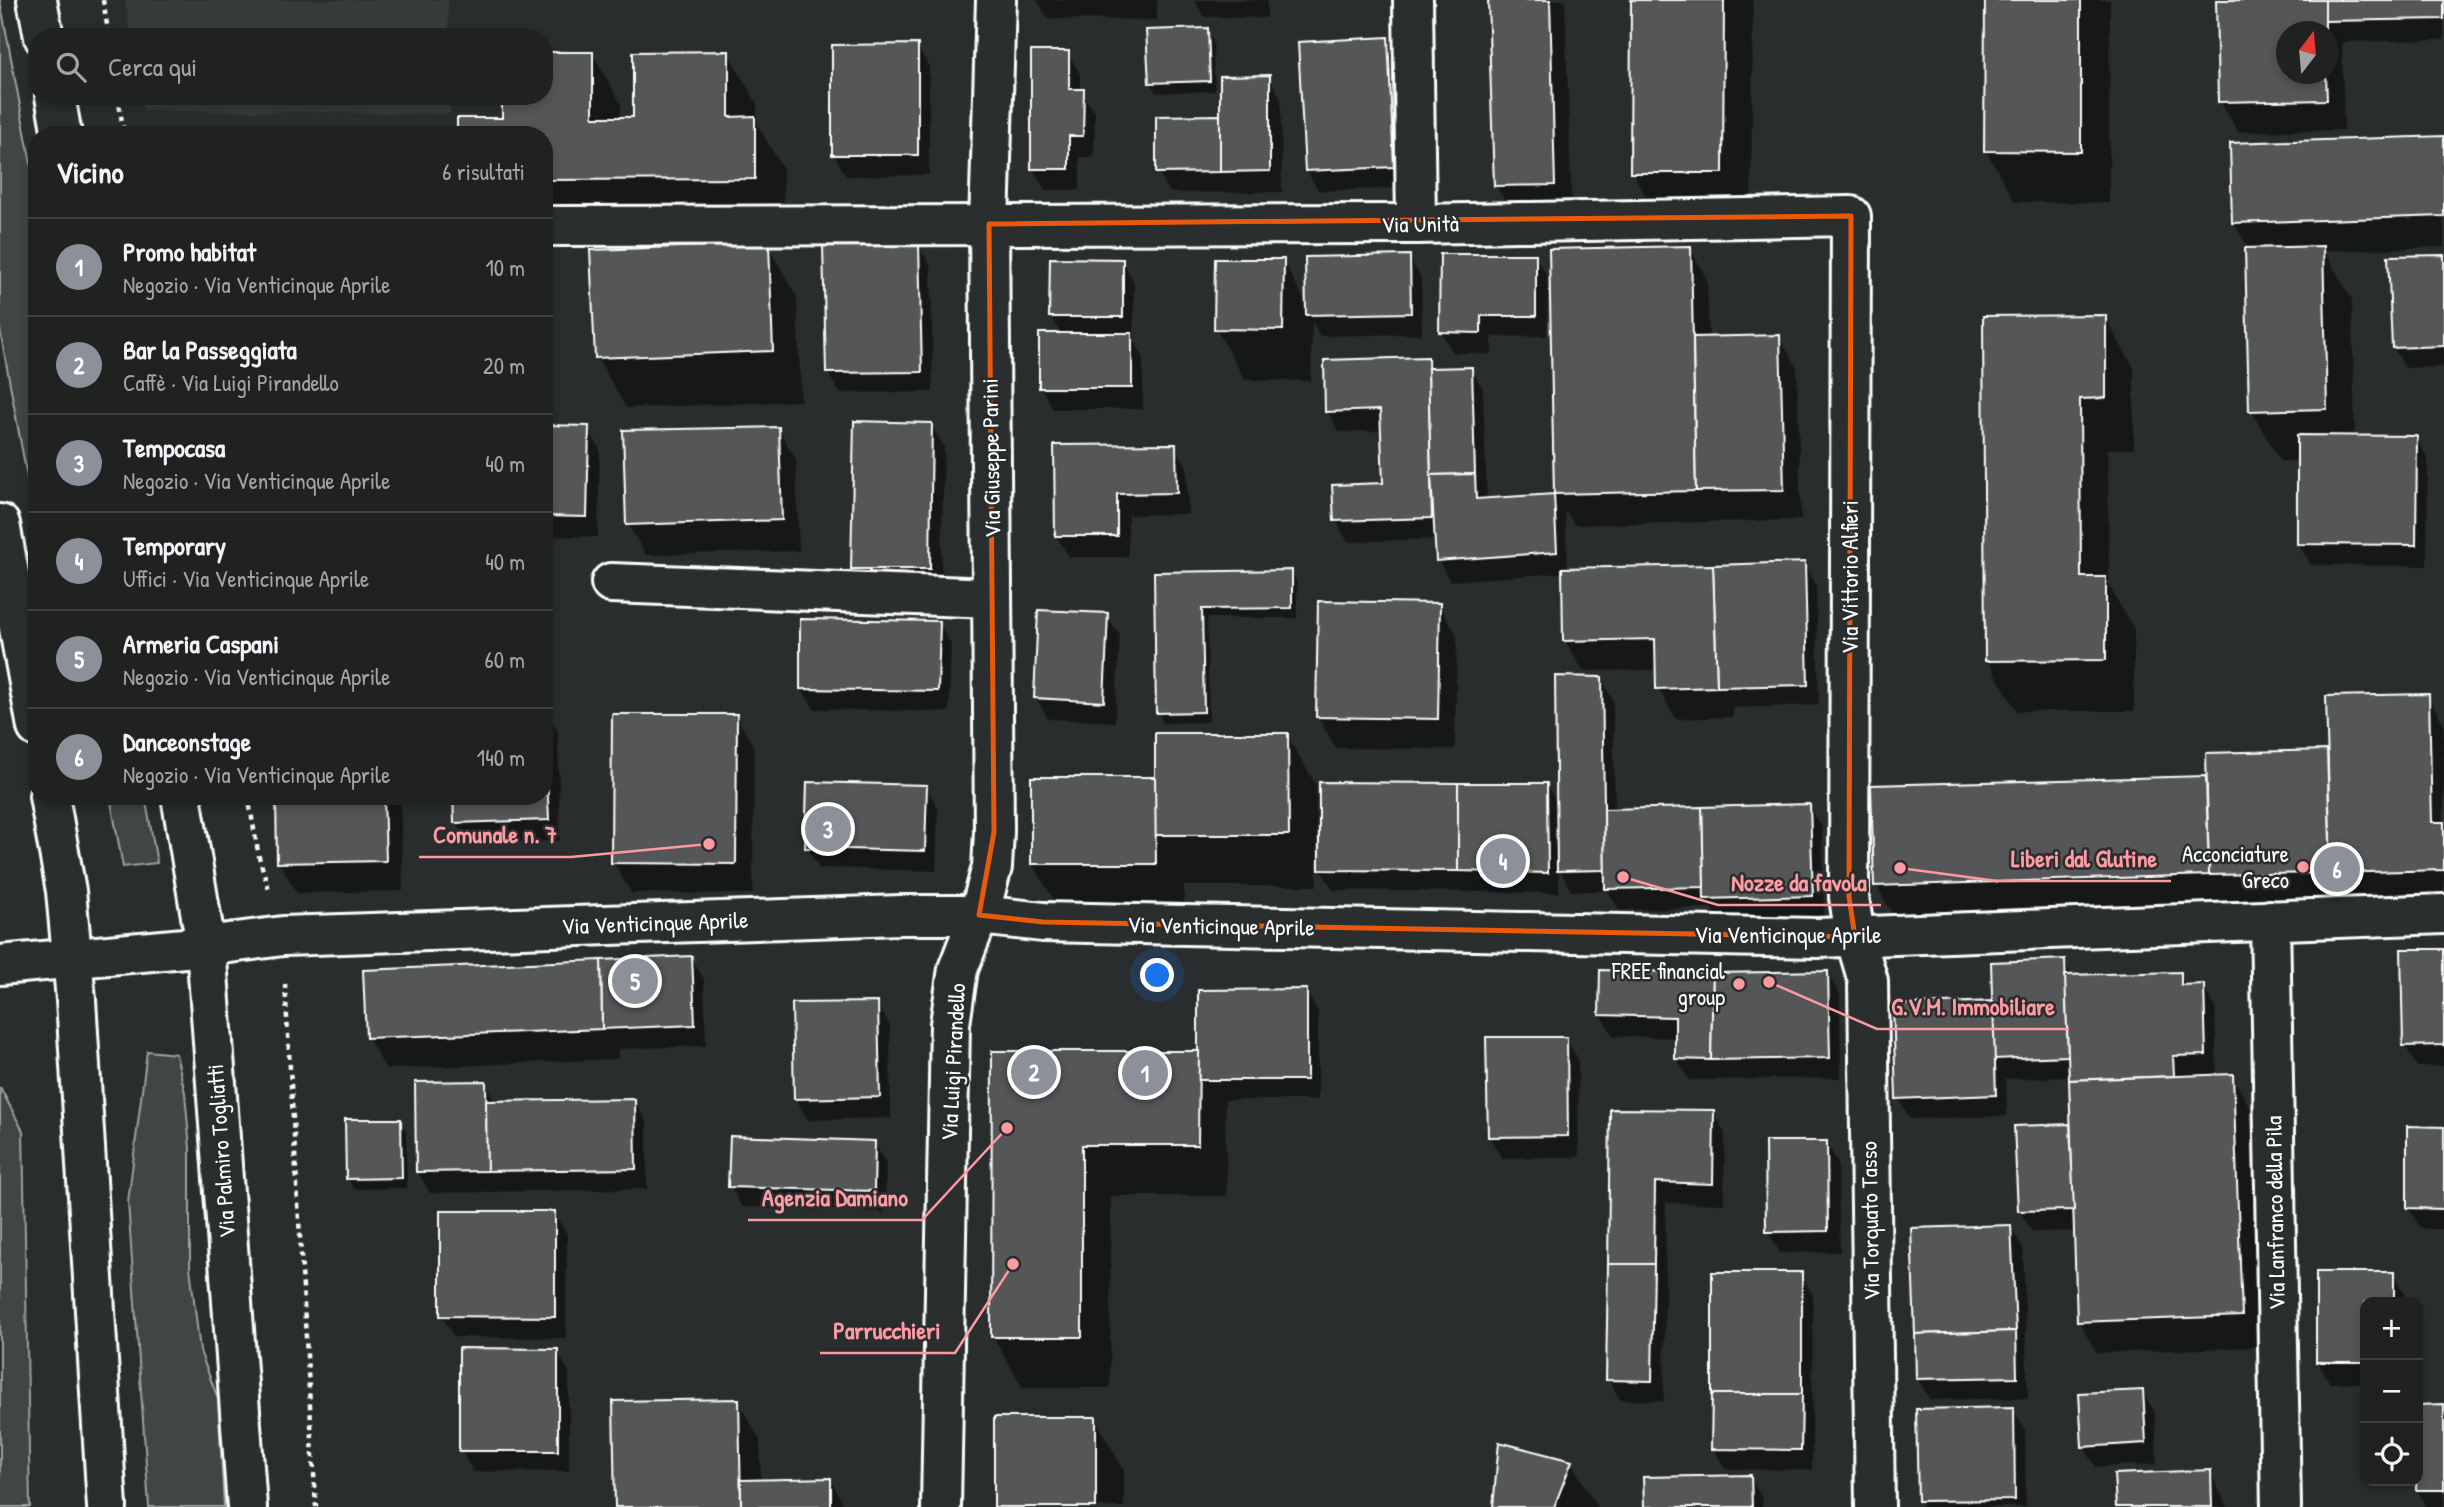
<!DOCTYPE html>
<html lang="it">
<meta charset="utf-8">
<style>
body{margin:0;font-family:"Patrick Hand",sans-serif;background:#2d2f2f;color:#f1f3f6}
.controls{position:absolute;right:21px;bottom:21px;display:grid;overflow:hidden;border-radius:14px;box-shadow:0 4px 10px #0003}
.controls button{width:63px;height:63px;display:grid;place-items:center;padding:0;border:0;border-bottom:2px solid #3d3f40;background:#202222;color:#f1f3f6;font:35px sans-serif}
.compass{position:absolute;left:2276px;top:21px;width:63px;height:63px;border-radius:50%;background:#202222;box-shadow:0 4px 10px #0003;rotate:16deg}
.you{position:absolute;left:1158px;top:976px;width:24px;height:24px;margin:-18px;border:5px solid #fff;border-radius:50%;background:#1a73e8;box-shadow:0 0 0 10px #1a73e833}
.badge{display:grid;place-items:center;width:46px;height:46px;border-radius:50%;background:#8c9099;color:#fff;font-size:23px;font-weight:700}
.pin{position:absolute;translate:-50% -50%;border:4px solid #fff;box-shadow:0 2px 7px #0006}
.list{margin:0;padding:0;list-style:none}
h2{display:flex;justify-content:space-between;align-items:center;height:91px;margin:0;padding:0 28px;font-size:30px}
h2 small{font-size:23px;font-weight:400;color:#a2a4a5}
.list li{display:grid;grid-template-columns:46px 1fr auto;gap:21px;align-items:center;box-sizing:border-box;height:98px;padding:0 28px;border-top:2px solid #3d3f40}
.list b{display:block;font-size:26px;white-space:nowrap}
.list p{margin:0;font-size:23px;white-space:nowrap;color:#a2a4a5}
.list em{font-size:23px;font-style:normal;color:#a2a4a5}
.icon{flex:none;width:38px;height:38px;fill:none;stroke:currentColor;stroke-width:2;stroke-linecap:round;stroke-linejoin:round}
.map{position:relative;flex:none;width:2444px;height:1507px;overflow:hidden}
.search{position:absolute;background:#202222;box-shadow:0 4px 10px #0003;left:28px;top:28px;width:525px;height:77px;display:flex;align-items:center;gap:18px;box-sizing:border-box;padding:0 24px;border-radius:28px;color:#a2a4a5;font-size:26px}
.panel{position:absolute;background:#202222;box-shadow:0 4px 10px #0003;left:28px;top:126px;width:525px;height:679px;border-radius:28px}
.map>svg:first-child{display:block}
.built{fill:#373a3b}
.green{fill:#414445;stroke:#a0a2a2;stroke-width:2}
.shadow{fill:#0007;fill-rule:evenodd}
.building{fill:#555758;stroke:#fff;stroke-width:2}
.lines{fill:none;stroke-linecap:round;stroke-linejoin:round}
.minor-casing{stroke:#fff;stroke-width:44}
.path{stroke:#fff;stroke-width:4.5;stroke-dasharray:5 5;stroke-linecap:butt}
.minor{stroke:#2a2d2e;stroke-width:38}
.marked{fill:none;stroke:#e8590c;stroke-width:5;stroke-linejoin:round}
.poi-dot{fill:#ff9aa2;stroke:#2a2d2e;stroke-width:2.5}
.labels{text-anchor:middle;stroke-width:5;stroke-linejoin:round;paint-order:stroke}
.street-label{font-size:23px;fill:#fff;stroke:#2a2d2e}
.poi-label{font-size:23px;fill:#fff;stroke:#2a2d2e;text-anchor:end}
.leader{fill:none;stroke:#ff9aa2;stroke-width:2.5}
.callout-dot{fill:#ff9aa2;stroke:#2a2d2e;stroke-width:2.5}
.callout-label{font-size:24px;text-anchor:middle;font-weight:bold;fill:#ff9aa2;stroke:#2a2d2e;stroke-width:5;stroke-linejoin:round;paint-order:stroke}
</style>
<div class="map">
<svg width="2444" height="1507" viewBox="0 0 2444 1507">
<rect width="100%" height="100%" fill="#2a2d2e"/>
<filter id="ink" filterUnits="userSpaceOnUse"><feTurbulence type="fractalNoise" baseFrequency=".0143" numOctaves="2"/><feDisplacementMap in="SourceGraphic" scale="14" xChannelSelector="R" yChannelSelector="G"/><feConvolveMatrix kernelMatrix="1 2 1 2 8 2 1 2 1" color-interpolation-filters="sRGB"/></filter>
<g filter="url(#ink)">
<g class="built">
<polygon points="125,0 448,0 449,37 131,37"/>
<polygon points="141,96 450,96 450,114 143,110"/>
</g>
<g class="green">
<polygon points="0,0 37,195 37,515 28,482 0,330"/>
<polygon points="110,796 145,796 157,863 123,867"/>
<polygon points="147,1051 176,1054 185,1093 190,1149 190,1267 200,1351 218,1399 224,1507 149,1507 128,1202"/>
<polygon points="0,1087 23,1131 30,1507 0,1507"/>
</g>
<g class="shadow">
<polygon points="1037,0 1157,0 1157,20 1048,19"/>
<polygon points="1194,0 1267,0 1267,18 1204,17"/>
<polygon points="1490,0 1565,0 1572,215 1514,216 1496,186"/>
<polygon points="1633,0 1753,0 1751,223 1661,223 1632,172"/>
<polygon points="1987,0 2110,0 2109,203 2015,202 1986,151"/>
<path d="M2218,0h226v40l-102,2 2,88 -106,2 -18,-31zM2286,32h42v42h-42z"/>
<polygon points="1207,30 1213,40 1215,91 1156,93 1150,83"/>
<polygon points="1387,39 1399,60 1405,188 1319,191 1306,170"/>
<polygon points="917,46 929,67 929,175 846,176 834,155"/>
<polygon points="592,53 621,104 621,119 635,118 728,53 757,104 757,124 783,169 784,229 544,231 544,135 504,119 544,96"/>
<polygon points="1068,53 1080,74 1080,91 1095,112 1094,157 1080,157 1080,190 1045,190 1033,169"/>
<polygon points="1269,77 1281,98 1282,192 1170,193 1158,172"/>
<polygon points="2444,138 2444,247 2324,251 2352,299 2355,438 2416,438 2428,459 2427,566 2311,565 2298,544 2299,461 2280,461 2251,410 2249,249 2234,223"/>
<polygon points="918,245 931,266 933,392 840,393 827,372"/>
<polygon points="768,246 797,297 801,401 626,408 597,357"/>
<polygon points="1690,248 1707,279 1709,338 1779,337 1797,368 1801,520 1574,525 1565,510 1568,570 1804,564 1816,585 1819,705 1733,708 1733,717 1676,719 1658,688 1657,670 1583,671 1565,641 1563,573 1450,581 1438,560 1436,539 1348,542 1336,521 1385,485 1383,431 1339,432 1327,411 1427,358 1433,370 1471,368 1483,389 1487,500 1556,496 1550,251"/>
<polygon points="1535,256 1548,277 1547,336 1492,337 1492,354 1453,353 1441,332"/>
<polygon points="2444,256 2444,367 2405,368 2393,347"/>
<polygon points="1409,257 1421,278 1422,334 1320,336 1312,322 1311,381 1245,380 1216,329 1283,261 1307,304"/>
<polygon points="1122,260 1134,282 1134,340 1143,356 1143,409 1053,409 1041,388 1062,335 1051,317"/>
<polygon points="2105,317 2134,368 2134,449 2108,449 2109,586 2134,629 2134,711 2017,711 1987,660"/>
<polygon points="931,425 944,446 941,590 865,589 853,568"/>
<polygon points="544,427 588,428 600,449 598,537 544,536"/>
<polygon points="778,428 796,459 799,551 646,555 628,524"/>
<polygon points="1175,445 1187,467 1188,514 1128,515 1128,557 1069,557 1056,535"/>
<polygon points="1291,572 1297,582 1297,618 1207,618 1209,722 1163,723 1158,712 1155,574"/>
<polygon points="1439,605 1457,635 1455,749 1336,748 1318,717"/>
<polygon points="1107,615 1120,636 1115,722 1048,719 1036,697"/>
<polygon points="939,623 951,644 949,712 814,709 801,688"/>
<polygon points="1601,678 1613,700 1615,811 1809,806 1822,827 1824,917 1718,919 1711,908 1619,910 1608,891 1571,891 1559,869 1559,893 1333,890 1320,869 1546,784 1558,805"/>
<polygon points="2428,696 2444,724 2444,921 1905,936 1876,885 1873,787 2208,778 2208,755 2329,752"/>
<polygon points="544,710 558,731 560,841 468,843 455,822 544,796"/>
<polygon points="736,716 754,747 753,894 631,893 613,862"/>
<polygon points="1287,735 1316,785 1317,886 1184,886 1184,914 1062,914 1032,863 1157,779"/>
<polygon points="926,786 938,808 936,871 819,868 807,847"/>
<polygon points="277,796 400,796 403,891 297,893 279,863"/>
<polygon points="2444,950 2444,1066 2417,1067 2405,1045"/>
<polygon points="691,958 704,979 706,1046 618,1049 618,1059 386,1069 368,1038"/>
<polygon points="2064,961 2073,977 2180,973 2187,986 2203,986 2215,1007 2217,1076 2232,1076 2250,1107 2258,1347 2097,1353 2079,1322 2076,1231 2032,1232 2020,1211 2069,1126 2072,1132 2071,1077 2006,1079 2007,1116 1910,1119 1898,1098 1995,1003"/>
<polygon points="1602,972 1827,973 1840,994 1841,1078 1689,1080 1676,1058 1677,1038 1613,1036 1601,1015"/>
<polygon points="1306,991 1318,1012 1318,1100 1225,1100 1227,1196 1111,1196 1110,1388 1023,1388 993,1337 994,1053 1200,1053"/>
<polygon points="877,1004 890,1025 891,1118 808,1120 796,1099"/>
<polygon points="1566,1038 1578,1059 1579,1157 1502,1158 1489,1137"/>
<polygon points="485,1083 496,1103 634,1101 647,1122 647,1189 430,1193 418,1172"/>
<polygon points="1612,1110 1713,1112 1725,1133 1724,1204 1666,1203 1664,1401 1620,1400 1608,1379"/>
<polygon points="400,1121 406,1131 407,1188 354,1189 348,1179"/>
<polygon points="2444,1128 2444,1229 2421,1229 2408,1208"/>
<polygon points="874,1142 886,1164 885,1212 742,1207 730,1186"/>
<polygon points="1826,1142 1838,1163 1840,1252 1780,1253 1768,1232"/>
<polygon points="554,1213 567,1234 566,1338 454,1337 442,1316"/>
<polygon points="2010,1226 2023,1248 2028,1398 1930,1400 1918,1379 1913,1230"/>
<polygon points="2393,1273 2405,1295 2405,1302 2365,1302 2365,1383 2330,1383 2317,1362 2317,1274"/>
<polygon points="1801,1274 1813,1295 1812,1470 1725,1469 1713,1448"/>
<polygon points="557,1351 569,1372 569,1471 473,1472 461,1450"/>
<polygon points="2142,1391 2155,1412 2157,1464 2096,1467 2083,1446"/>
<polygon points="738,1401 760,1440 761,1481 830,1479 845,1507 617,1507"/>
<polygon points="2444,1406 2444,1507 2427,1507 2417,1490 2418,1407"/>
<polygon points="2013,1409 2025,1430 2026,1507 1923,1507 1919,1501"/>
<polygon points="1095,1419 1124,1470 1124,1507 996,1507"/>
<polygon points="1571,1462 1597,1507 1495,1507"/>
<polygon points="2210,1472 2228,1507 2118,1507"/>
<polygon points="1750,1477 1762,1498 1762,1507 1646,1507"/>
</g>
<g class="building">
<polygon points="1488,0 1550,0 1555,185 1494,186"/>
<polygon points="1631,0 1724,0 1723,173 1630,173"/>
<polygon points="1985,0 2081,0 2081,152 1984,151"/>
<polygon points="2216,0 2325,0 2325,32 2286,32 2286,74 2326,74 2327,100 2218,102"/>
<polygon points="2325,0 2444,0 2444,19 2325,21"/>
<polygon points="1208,28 1210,81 1149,83 1146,30"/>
<polygon points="1388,37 1394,167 1305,171 1298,42"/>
<polygon points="918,44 918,155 832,155 832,45"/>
<polygon points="729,51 729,117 755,116 755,179 544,180 544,135 457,135 457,118 502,118 502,96 544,96 544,52 593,52 593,117 633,117 633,52"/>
<polygon points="1031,51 1069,51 1069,89 1084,89 1083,136 1069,136 1069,169 1031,169"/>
<polygon points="1270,75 1270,171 1220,172 1220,76"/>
<polygon points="1220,115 1220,172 1156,173 1156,116"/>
<polygon points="2444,136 2444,216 2232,223 2230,143"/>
<polygon points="919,243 922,372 826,373 823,245"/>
<polygon points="769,244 773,351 595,358 590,250"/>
<polygon points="1691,246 1696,491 1554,494 1549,249"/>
<polygon points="2323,246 2327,409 2249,411 2245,248"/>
<polygon points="1440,254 1536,254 1536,316 1481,316 1481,333 1439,332"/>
<polygon points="1410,255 1411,313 1306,315 1305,257"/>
<polygon points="2444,255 2444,346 2392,348 2388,256"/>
<polygon points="1050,258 1123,259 1123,317 1049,317"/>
<polygon points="1215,259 1284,259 1283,330 1214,329"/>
<polygon points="2106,315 2106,398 2080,399 2081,577 2106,577 2106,660 1985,661 1983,316"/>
<rect x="1039" y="333" width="93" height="55"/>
<polygon points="1780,335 1784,490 1696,491 1693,337"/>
<polygon points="1428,357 1432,518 1334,521 1332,485 1383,483 1380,410 1325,412 1324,360"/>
<polygon points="1472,367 1475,474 1431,475 1428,368"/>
<polygon points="854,421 932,423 930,569 851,569"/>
<polygon points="544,425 589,426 587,517 544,516"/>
<polygon points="779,427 782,520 626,525 623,430"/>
<polygon points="2297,435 2417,436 2416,545 2297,544"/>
<polygon points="1176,444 1177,493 1117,494 1117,536 1055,536 1054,445"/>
<polygon points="1475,474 1476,499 1554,494 1557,552 1436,561 1431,475"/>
<polygon points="1805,562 1808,685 1717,687 1713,565"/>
<polygon points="1713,565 1717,687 1656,689 1655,639 1563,641 1562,568"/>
<polygon points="1292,570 1292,608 1202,609 1204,712 1156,713 1154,572"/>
<polygon points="1318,601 1440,603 1438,719 1316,717"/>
<polygon points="1038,610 1108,613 1104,702 1034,698"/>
<polygon points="800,619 940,621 938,691 800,689"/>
<polygon points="1555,676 1602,677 1605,870 1557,871"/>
<polygon points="2429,694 2432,822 2444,822 2444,870 2331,873 2326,696"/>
<polygon points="544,708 549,820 454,823 453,796 544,796"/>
<polygon points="612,714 737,714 736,864 611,863"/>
<polygon points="1155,733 1288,733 1289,835 1155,835"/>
<polygon points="2327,750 2331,873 2209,875 2206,753"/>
<polygon points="2206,776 2209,875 1874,886 1871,785"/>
<polygon points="1031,777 1155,777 1156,864 1031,864"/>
<polygon points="807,782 927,785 925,851 805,848"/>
<polygon points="1319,782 1458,783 1458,871 1319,870"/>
<polygon points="1458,783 1547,783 1548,873 1458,871"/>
<polygon points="276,796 384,796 386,861 277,863"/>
<polygon points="1810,804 1813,896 1704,899 1702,807"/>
<polygon points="1702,807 1704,887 1605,889 1604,809"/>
<polygon points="2401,949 2444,949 2444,1045 2403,1046"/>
<polygon points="692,956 695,1025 602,1029 601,960"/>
<polygon points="2065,959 2068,1056 1994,1059 1991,962"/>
<polygon points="601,960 602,1029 366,1038 363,970"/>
<polygon points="1600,970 1713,973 1711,1060 1675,1059 1675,1017 1599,1015"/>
<polygon points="1828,971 1830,1058 1711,1060 1713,973"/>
<polygon points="2181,972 2181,985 2204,984 2206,1055 2173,1056 2174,1076 2069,1080 2065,975"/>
<polygon points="1307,989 1307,1080 1198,1080 1198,990"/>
<polygon points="1993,1001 1996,1095 1896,1099 1893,1005"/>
<polygon points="878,1002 880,1097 794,1099 792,1003"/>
<polygon points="1486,1037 1567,1037 1568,1136 1488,1137"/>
<polygon points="992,1051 1199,1051 1198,1145 1082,1145 1082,1337 991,1337"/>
<polygon points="2233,1074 2242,1316 2077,1322 2069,1080"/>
<polygon points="486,1081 487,1171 416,1172 415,1082"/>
<polygon points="635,1099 636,1169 487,1171 486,1101"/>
<polygon points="1610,1109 1714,1110 1713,1184 1655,1182 1654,1264 1608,1264"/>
<polygon points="345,1119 401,1119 402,1178 346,1179"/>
<polygon points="2070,1124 2074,1210 2018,1211 2014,1126"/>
<polygon points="2407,1126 2444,1127 2444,1209 2407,1208"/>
<polygon points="730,1136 875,1141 874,1191 728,1187"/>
<polygon points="1765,1141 1827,1141 1828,1231 1766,1232"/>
<polygon points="440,1211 555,1211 555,1317 440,1316"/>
<polygon points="2011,1225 2016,1331 1915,1334 1911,1228"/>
<polygon points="1608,1264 1654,1264 1652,1381 1606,1380"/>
<rect x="1712" y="1272" width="90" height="122"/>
<polygon points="2316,1272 2394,1272 2394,1302 2365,1302 2365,1362 2316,1362"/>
<polygon points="2016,1331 2017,1377 1916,1379 1915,1334"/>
<polygon points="459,1348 558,1349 558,1451 459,1451"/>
<polygon points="2143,1390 2146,1443 2082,1447 2079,1393"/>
<polygon points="1712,1394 1802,1394 1801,1450 1711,1449"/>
<polygon points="739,1399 741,1507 615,1507 613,1401"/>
<polygon points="2444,1404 2444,1490 2416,1490 2418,1405"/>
<polygon points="2014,1407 2015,1500 1918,1501 1916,1409"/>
<rect x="994" y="1417" width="102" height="90"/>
<polygon points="1499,1442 1572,1461 1554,1507 1493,1507"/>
<polygon points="2211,1470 2212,1507 2116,1507 2114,1474"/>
<polygon points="1751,1475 1752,1507 1644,1507 1643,1477"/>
<polygon points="831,1478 831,1507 741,1507 741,1480"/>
</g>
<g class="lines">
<g class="minor-casing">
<g id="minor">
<polyline points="37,0 44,37"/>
<polyline points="1413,0 1416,224"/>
<polyline points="55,96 62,135"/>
<polyline points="544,226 1416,224 1851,216 1849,897 1855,937 1868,981 1875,1507"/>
<polyline points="0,524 37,727"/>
<polyline points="611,583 992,598"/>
<polyline points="49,796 66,891 76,1000 107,1507"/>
<polyline points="181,796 206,946 247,1507"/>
<polyline points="2270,920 2281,1507"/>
<polyline points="0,965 206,946 283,936 901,915 979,915 1043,922 1817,938 2444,914"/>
<polyline points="941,1507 950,1024 958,969 979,915 992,867 994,832 989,224 996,0"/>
</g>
</g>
<g class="path">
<polyline points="103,0 109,37"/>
<polyline points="118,96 124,135"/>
<polyline points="248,796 259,857 269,890"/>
<polyline points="285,984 316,1507"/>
</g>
<use href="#minor" class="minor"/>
</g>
</g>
<path class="marked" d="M1851,216l-2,681 6,40 -812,-15 -64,-7 15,-83 -5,-608z"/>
<g class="poi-dot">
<circle cx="2303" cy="867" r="7"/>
<circle cx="1739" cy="984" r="7"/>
</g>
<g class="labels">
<g class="street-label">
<text transform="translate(1420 224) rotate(-1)" y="8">Via Unità</text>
<text transform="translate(991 458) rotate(-91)" y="8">Via Giuseppe Parini</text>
<text transform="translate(1850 577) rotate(-90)" y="8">Via Vittorio Alfieri</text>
<text transform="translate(655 923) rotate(-2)" y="8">Via Venticinque Aprile</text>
<text transform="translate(1221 926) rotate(1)" y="8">Via Venticinque Aprile</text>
<text x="1788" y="943">Via Venticinque Aprile</text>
<text transform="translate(953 1062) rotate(-87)" y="8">Via Luigi Pirandello</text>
<text transform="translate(221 1151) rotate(-94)" y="8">Via Palmiro Togliatti</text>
<text transform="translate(2275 1213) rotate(-91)" y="8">Via Lanfranco della Pila</text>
<text transform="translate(1870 1221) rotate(-91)" y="8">Via Torquato Tasso</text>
</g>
<g class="poi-label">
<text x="2289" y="862">Acconciature<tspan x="2289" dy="26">Greco</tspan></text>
<text x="1725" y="979">FREE financial<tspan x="1725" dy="26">group</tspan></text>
</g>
</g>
<path class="leader" d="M709 844L571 857H419M1900 868L1997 881H2171M1623 877L1718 905H1881M1769 982L1877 1029H2069M1007 1128L922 1220H748M1013 1264L955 1353H820"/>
<g class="callout-dot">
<circle cx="709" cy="844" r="7"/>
<circle cx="1900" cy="868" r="7"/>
<circle cx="1623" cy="877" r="7"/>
<circle cx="1769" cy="982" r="7"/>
<circle cx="1007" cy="1128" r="7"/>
<circle cx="1013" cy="1264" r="7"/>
</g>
<g class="callout-label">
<text x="495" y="843">Comunale n. 7</text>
<text x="2084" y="867">Liberi dal Glutine</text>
<text x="1799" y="891">Nozze da favola</text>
<text x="1973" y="1015">G.V.M. Immobiliare</text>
<text x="835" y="1206">Agenzia Damiano</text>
<text x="887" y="1339">Parrucchieri</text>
</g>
</svg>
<div class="controls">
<button>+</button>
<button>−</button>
<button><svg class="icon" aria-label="locate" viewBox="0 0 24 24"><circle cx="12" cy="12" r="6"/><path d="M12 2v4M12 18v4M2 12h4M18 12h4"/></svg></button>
</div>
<svg class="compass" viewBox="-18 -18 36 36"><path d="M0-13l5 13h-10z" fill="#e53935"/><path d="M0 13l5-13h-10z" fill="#a2a4a5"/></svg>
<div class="you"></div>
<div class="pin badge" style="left:1145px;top:1073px">1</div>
<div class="pin badge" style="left:1034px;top:1072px">2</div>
<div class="pin badge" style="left:828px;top:829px">3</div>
<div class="pin badge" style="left:1503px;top:861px">4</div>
<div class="pin badge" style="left:635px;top:981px">5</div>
<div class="pin badge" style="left:2337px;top:869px">6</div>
<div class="search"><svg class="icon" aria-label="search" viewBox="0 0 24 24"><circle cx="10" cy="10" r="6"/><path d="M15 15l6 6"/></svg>Cerca qui</div>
<section class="panel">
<h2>Vicino<small>6 risultati</small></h2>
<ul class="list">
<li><span class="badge">1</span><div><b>Promo habitat</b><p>Negozio · Via Venticinque Aprile</p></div><em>10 m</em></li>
<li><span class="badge">2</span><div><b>Bar la Passeggiata</b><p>Caffè · Via Luigi Pirandello</p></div><em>20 m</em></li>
<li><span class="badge">3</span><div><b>Tempocasa</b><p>Negozio · Via Venticinque Aprile</p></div><em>40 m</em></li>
<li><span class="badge">4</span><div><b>Temporary</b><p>Uffici · Via Venticinque Aprile</p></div><em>40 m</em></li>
<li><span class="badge">5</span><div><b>Armeria Caspani</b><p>Negozio · Via Venticinque Aprile</p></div><em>60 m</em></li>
<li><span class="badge">6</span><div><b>Danceonstage</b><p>Negozio · Via Venticinque Aprile</p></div><em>140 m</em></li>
</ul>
</section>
</div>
